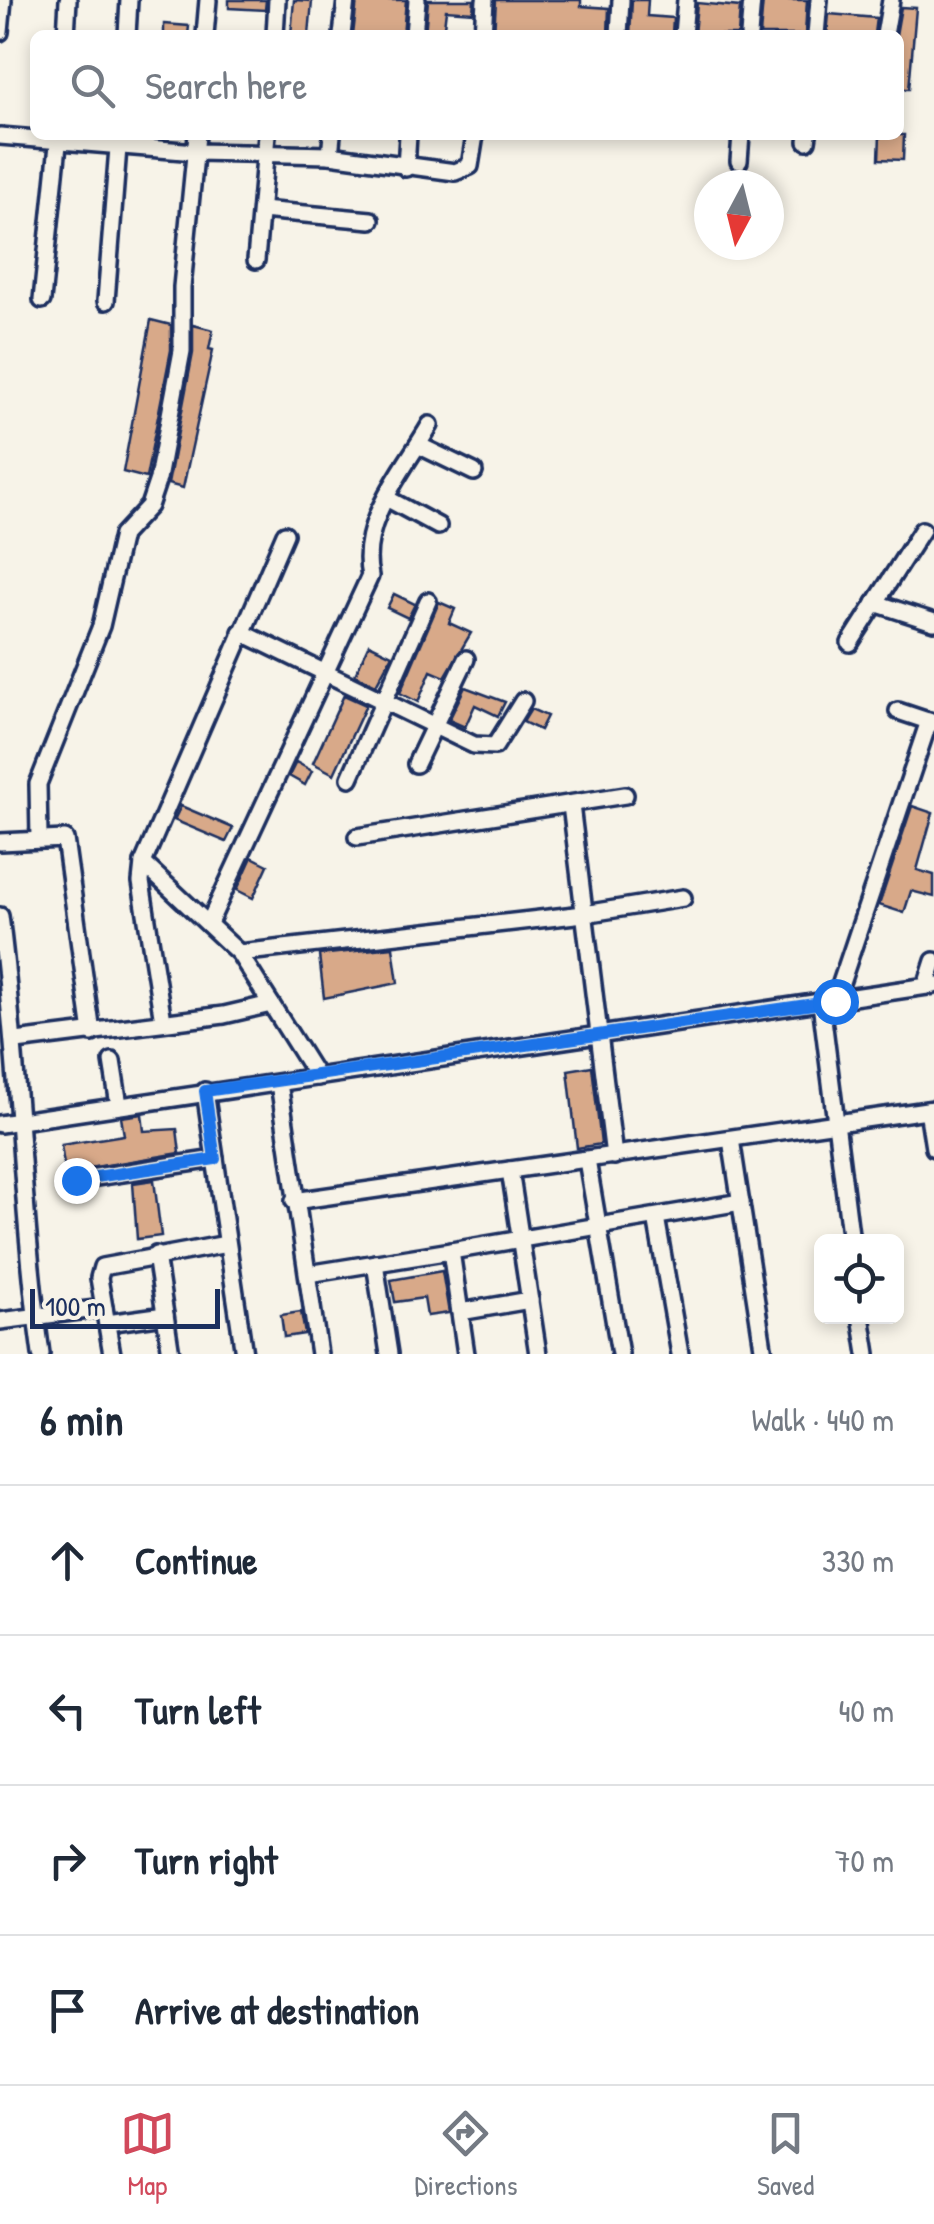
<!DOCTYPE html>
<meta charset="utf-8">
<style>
body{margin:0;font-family:"Patrick Hand",sans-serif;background:#f6f6f7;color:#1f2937}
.controls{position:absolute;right:30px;bottom:30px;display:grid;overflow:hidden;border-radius:15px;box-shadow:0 5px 15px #0003}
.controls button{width:90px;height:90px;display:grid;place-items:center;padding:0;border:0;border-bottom:2px solid #e0e1e3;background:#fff;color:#1f2937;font:50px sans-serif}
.compass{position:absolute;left:694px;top:170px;width:90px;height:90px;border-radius:50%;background:#fff;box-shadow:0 5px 15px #0003;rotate:187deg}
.scale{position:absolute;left:30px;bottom:25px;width:190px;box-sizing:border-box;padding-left:10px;border:5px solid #1b2f5e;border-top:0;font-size:28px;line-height:35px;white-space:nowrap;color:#1b2f5e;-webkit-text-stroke:8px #f7f3e8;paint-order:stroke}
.stop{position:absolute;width:30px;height:30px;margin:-22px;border:8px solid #1a73e8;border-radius:50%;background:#fff}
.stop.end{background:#1a73e8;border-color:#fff;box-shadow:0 2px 10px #0008}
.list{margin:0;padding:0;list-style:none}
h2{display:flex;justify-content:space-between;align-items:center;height:130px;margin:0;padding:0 40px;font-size:42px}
h2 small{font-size:32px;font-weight:400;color:#747a83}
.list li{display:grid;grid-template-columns:65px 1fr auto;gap:30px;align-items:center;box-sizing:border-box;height:150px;padding:0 40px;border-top:2px solid #e0e1e3}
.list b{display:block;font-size:38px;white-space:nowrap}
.list em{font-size:32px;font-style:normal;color:#747a83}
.icon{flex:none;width:55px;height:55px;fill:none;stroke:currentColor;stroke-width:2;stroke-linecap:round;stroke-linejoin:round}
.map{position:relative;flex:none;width:934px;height:1354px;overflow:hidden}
.search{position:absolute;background:#fff;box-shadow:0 5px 15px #0003;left:30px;right:30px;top:30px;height:110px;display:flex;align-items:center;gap:25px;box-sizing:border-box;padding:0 35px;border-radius:15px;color:#747a83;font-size:38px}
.sheet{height:730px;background:#fff}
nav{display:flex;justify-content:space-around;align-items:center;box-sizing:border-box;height:140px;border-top:2px solid #e0e1e3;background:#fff;font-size:28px;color:#747a83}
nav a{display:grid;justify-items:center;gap:5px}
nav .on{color:#d1495b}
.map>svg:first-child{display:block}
.building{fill:#d8a989;stroke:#1b2f5e;stroke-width:2.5}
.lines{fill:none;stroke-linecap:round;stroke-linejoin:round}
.street-casing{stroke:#1b2f5e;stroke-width:22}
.street{stroke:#f7f3e8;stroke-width:15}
.route{stroke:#1a73e8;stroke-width:12}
</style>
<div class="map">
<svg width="934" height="1354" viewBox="0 0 934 1354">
<rect width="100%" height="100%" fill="#f7f3e8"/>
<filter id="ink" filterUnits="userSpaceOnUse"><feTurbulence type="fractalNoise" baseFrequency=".01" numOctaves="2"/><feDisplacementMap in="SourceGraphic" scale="20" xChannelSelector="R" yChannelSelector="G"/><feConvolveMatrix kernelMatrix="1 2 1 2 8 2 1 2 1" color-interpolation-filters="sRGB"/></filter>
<g filter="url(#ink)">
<g class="building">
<polygon points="229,0 266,0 265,10 229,8"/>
<polygon points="294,0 312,1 309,35 291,35"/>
<polygon points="357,0 406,0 403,35 353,35"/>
<polygon points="428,0 474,0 473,12 446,10 443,35 425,35"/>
<polygon points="496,0 581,0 581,6 609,8 608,35 494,35"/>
<polygon points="632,0 648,0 647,16 673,18 672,34 630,35"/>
<polygon points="763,0 807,0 805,35 760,35"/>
<polygon points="697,3 740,7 738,35 694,35"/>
<polygon points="901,7 916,8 909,89 899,89 896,35"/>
<polygon points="829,14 876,18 874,34 827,35"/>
<polygon points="164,24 189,26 188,35 164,35"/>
<polygon points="880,135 904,135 903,160 879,159"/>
<polygon points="151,320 171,325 171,350 146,478 123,472"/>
<polygon points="193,325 213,330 209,349 213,350 183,488 168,484 193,353"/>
<polygon points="394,594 415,604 408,618 387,608"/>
<polygon points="439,602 455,609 449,623 471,633 445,677 431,671 418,702 400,693"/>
<polygon points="369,644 392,655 376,685 355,675"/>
<polygon points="465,687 505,702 498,716 475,705 465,727 449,720"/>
<polygon points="344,695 366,705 334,774 313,763"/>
<polygon points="531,709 547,716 540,730 523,722"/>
<polygon points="296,762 312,771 305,785 289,776"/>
<polygon points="181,806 233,828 226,842 174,820"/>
<polygon points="912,806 933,813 917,870 934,875 934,897 911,891 904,913 879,905"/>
<polygon points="252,857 268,865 253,898 237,890"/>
<polygon points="393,947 398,983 324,998 319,955"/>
<polygon points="592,1066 601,1144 577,1148 568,1070"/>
<polygon points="142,1114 144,1131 177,1129 180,1153 65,1172 61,1145 124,1135 121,1117"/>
<polygon points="154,1180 161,1236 137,1239 133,1183"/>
<polygon points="442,1271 449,1313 427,1316 424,1298 395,1302 391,1280"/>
<polygon points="301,1312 305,1334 284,1337 281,1315"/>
</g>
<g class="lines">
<g class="street-casing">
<g id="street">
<polyline points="0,32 3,0"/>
<polyline points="66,35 68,0"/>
<polyline points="127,35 129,0"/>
<polyline points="205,35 208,0"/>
<polyline points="275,35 277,0"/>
<polyline points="342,35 346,0"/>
<polyline points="414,35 417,0"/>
<polyline points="483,35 485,0"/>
<polyline points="619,35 621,0"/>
<polyline points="683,35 686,0"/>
<polyline points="749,35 752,0"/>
<polyline points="816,35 819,0"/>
<polyline points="885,35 891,0"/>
<polyline points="0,136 196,152 330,155 455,172 470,166 475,135"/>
<polyline points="807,141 808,135"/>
<polyline points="330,155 332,135"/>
<polyline points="739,161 741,135"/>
<polyline points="406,168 408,135"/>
<polyline points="261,210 371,220"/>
<polyline points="256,260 267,135"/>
<polyline points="42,300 59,135"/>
<polyline points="106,301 119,135"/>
<polyline points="418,445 474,472"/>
<polyline points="388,499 438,526"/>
<polyline points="875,603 934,622"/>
<polyline points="241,632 474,745 495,746 523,701"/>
<polyline points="850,643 922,530"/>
<polyline points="898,711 934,723"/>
<polyline points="416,764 466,659"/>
<polyline points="350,778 428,601"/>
<polyline points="571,805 614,1156"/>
<polyline points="357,837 625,795"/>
<polyline points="39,838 38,784 101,626 122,535 149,506 158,479 182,351 182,287 197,135"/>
<polyline points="0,842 65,839 92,1033"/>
<polyline points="143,863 239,953 317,1077"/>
<path d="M0,916c19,146 21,292 41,438"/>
<path d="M210,921l160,-345c-12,-54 34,-106 60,-151"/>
<polyline points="239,953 584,914 683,898"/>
<polyline points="926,986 934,961"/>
<polyline points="835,1001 929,721"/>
<polyline points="821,1003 851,1242"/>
<polyline points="163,1021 141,882 143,863 285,534"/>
<polyline points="16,1041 224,1015 271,1004"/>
<polyline points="112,1061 119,1105"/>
<polyline points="279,1083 319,1354"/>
<polyline points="205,1091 244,1354"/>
<polyline points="928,1110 934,1148"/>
<polyline points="0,1124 934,985"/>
<polyline points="731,1139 764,1354"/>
<polyline points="587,1160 620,1354"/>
<polyline points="510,1170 538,1354"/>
<polyline points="76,1180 215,1159"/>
<polyline points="294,1201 934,1109"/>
<polyline points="656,1217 680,1354"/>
<polyline points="451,1251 741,1202"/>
<polyline points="156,1255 171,1354"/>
<polyline points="375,1263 389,1354"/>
<polyline points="308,1274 451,1251 466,1354"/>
<polyline points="460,1312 530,1300"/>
<polyline points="861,1316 867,1354"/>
<polyline points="0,1321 104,1308"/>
<polyline points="107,1323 165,1315"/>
<polyline points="112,1354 99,1278 102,1267 227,1244"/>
</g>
</g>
<use href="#street" class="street"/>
</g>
</g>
<g class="lines" filter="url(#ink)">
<polyline class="route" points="76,1180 215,1159 205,1091 835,1001"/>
</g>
</svg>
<div class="controls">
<button><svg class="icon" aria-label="locate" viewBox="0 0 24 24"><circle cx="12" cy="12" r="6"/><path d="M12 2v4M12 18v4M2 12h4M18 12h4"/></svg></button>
</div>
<svg class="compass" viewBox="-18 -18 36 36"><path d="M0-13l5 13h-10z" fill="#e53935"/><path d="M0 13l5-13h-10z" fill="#747a83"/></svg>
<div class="scale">100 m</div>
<div class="stop" style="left:835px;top:1001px"></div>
<div class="stop end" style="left:76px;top:1180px"></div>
<div class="search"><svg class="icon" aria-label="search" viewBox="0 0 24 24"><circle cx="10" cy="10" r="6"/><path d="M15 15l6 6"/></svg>Search here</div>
</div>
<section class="sheet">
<h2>6 min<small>Walk · 440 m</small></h2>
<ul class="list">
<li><svg class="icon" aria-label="ahead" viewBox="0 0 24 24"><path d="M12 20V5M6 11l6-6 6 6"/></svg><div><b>Continue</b></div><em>330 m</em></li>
<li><svg class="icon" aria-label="left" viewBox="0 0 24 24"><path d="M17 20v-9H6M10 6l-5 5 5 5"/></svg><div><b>Turn left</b></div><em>40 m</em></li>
<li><svg class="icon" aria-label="right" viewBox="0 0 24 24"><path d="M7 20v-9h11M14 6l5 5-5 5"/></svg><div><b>Turn right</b></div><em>70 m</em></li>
<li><svg class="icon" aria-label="arrive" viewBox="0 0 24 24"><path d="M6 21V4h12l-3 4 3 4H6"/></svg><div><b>Arrive at destination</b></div></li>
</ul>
</section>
<nav>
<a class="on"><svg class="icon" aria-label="map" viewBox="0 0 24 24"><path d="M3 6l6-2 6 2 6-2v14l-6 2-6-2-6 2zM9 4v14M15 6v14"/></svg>Map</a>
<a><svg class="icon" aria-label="directions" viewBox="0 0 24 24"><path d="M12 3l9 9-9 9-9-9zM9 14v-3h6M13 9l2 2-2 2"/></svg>Directions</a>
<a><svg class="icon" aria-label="saved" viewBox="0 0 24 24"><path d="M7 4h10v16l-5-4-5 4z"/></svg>Saved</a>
</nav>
